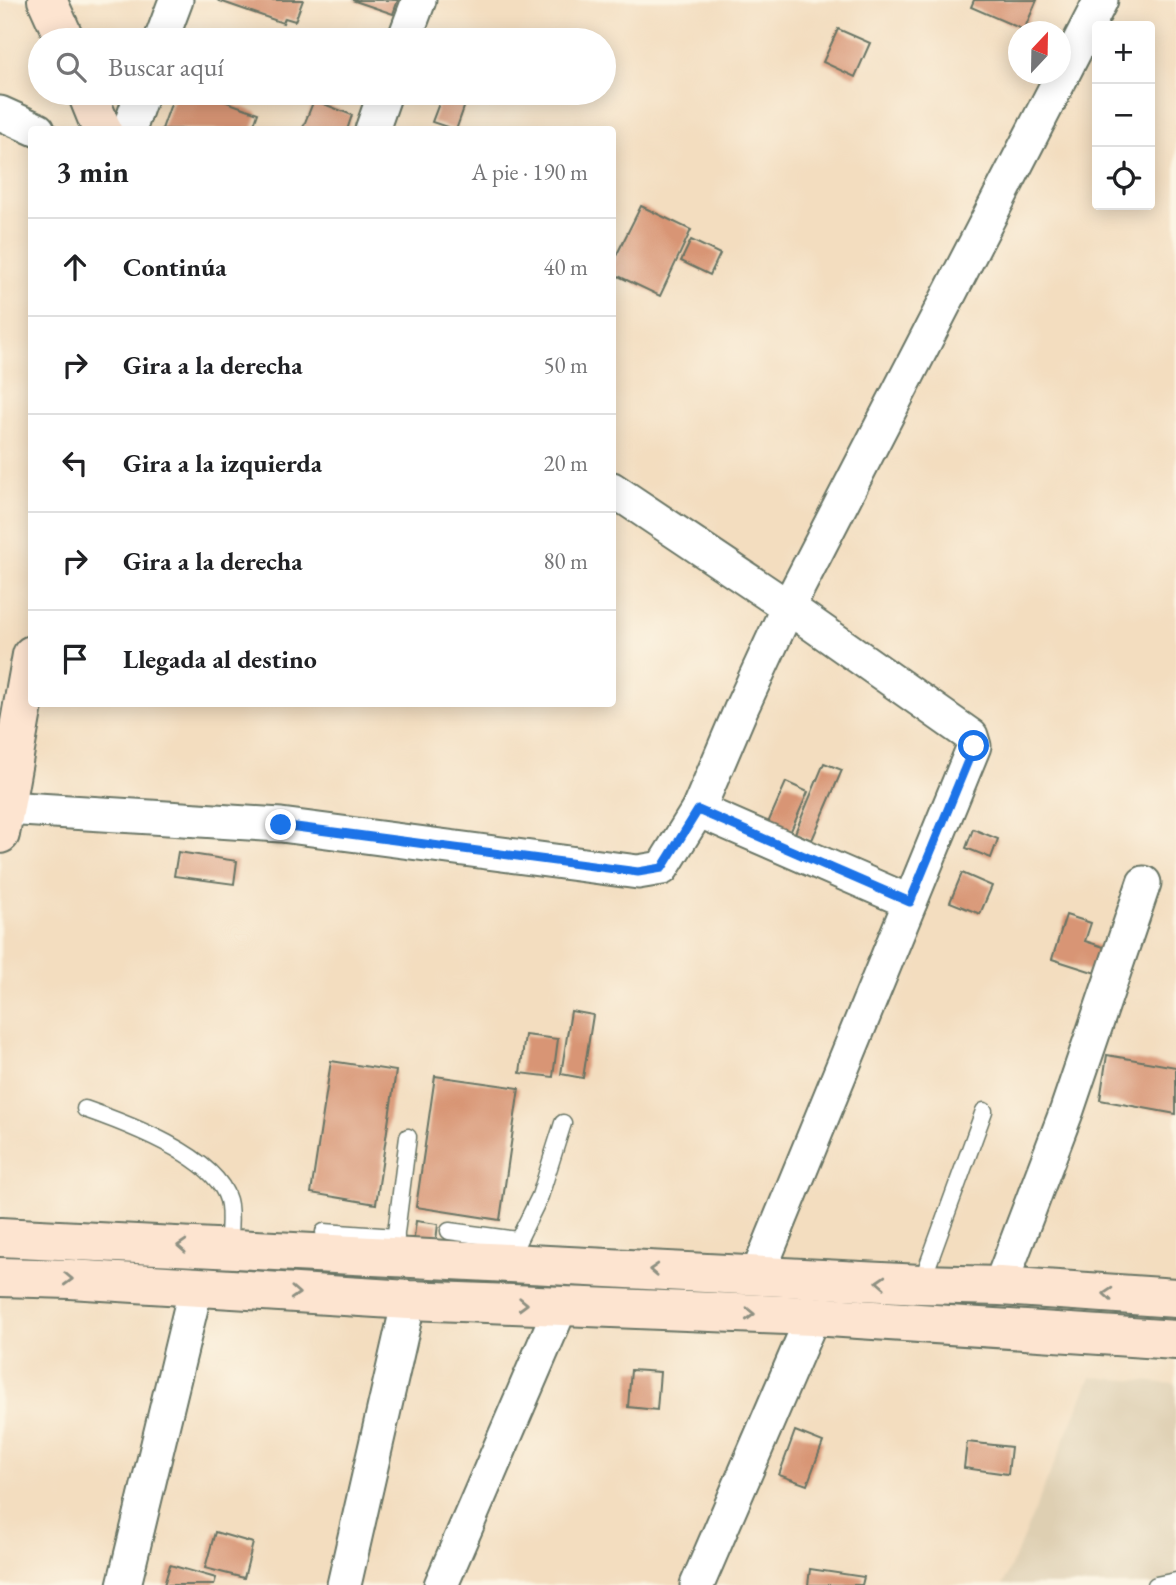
<!DOCTYPE html>
<html lang="es">
<meta charset="utf-8">
<style>
body{margin:0;font-family:"EB Garamond",serif;background:#f2f2f2;color:#202124}
.controls{position:absolute;right:21px;top:21px;display:grid;overflow:hidden;border-radius:7px;box-shadow:0 4px 18px #0003}
.controls button{width:63px;height:63px;display:grid;place-items:center;padding:0;border:0;border-bottom:2px solid #e0e0e0;background:#fff;color:#202124;font:35px sans-serif}
.compass{position:absolute;left:1008px;top:21px;width:63px;height:63px;border-radius:50%;background:#fff;box-shadow:0 4px 18px #0003;rotate:22deg}
.stop{position:absolute;width:21px;height:21px;margin:-16px;border:5px solid #1a73e8;border-radius:50%;background:#fff}
.stop.end{background:#1a73e8;border-color:#fff;box-shadow:0 2px 7px #0008}
.list{margin:0;padding:0;list-style:none}
h2{display:flex;justify-content:space-between;align-items:center;height:91px;margin:0;padding:0 28px;font-size:30px}
h2 small{font-size:23px;font-weight:400;color:#757577}
.list li{display:grid;grid-template-columns:46px 1fr auto;gap:21px;align-items:center;box-sizing:border-box;height:98px;padding:0 28px;border-top:2px solid #e0e0e0}
.list b{display:block;font-size:26px;white-space:nowrap}
.list em{font-size:23px;font-style:normal;color:#757577}
.icon{flex:none;width:38px;height:38px;fill:none;stroke:currentColor;stroke-width:2;stroke-linecap:round;stroke-linejoin:round}
.map{position:relative;flex:none;width:1176px;height:1585px;overflow:hidden}
.search{position:absolute;background:#fff;box-shadow:0 4px 18px #0003;left:28px;top:28px;width:588px;height:77px;display:flex;align-items:center;gap:18px;box-sizing:border-box;padding:0 24px;border-radius:38px;color:#757577;font-size:26px}
.panel{position:absolute;background:#fff;box-shadow:0 4px 18px #0003;left:28px;top:126px;width:588px;height:581px;border-radius:7px}
.map>svg:first-child{display:block}
.built{fill:#decfb2}
.building{fill:#d89574}
.lines{fill:none;stroke-linecap:round;stroke-linejoin:round}
.lane-casing{stroke:#697565;stroke-width:19}
.street-casing{stroke:#697565;stroke-width:37}
.secondary-casing{stroke:#697565;stroke-width:42}
.lane{stroke:#fff;stroke-width:16}
.street{stroke:#fff;stroke-width:33}
.secondary{stroke:#fde4d0;stroke-width:38}
.oneway{stroke:#8e9082}
.route{stroke:#1a73e8;stroke-width:9}
</style>
<div class="map">
<svg width="1176" height="1585" viewBox="0 0 1176 1585">
<rect width="100%" height="100%" fill="#fcf5e5"/>
<filter id="ink" filterUnits="userSpaceOnUse"><feTurbulence type="fractalNoise" baseFrequency=".0143" numOctaves="2"/><feDisplacementMap in="SourceGraphic" scale="14" xChannelSelector="R" yChannelSelector="G"/><feConvolveMatrix kernelMatrix="1 2 1 2 8 2 1 2 1" color-interpolation-filters="sRGB"/></filter>
<filter id="wash" filterUnits="userSpaceOnUse"><feTurbulence type="fractalNoise" baseFrequency=".00686" numOctaves="4" result="noise"/><feDisplacementMap in="SourceGraphic" scale="28" xChannelSelector="R" yChannelSelector="G"/><feGaussianBlur stdDeviation="1.57" result="paint"/><feColorMatrix in="noise" values="0 0 0 0 0 0 0 0 0 0 0 0 0 0 0 0 0 1.4 0 .05"/><feComposite in="paint" operator="in"/></filter>
<g filter="url(#wash)">
<rect width="100%" height="100%" fill="#f3ddbf"/>
<polygon class="built" points="1091,1377 1176,1384 1176,1585 1003,1585"/>
<g id="blocks">
<g class="building">
<polygon points="217,0 303,0 295,21 285,18 283,23"/>
<polygon points="352,0 398,0 393,14"/>
<polygon points="974,0 1037,0 1024,30 971,7"/>
<polygon points="838,29 870,43 855,77 823,62"/>
<polygon points="175,93 201,93 258,113 252,130 162,129"/>
<polygon points="304,93 334,93 330,103"/>
<polygon points="443,93 467,99 456,130 432,122"/>
<polygon points="461,93 492,93 488,104"/>
<polygon points="314,100 352,115 347,130 302,130"/>
<polygon points="641,206 691,230 660,296 612,273 612,264"/>
<polygon points="691,240 720,254 710,275 681,261"/>
<polygon points="824,763 842,770 812,840 795,833"/>
<polygon points="786,782 808,792 790,833 768,823"/>
<polygon points="973,829 998,839 991,858 966,848"/>
<polygon points="178,852 237,861 234,884 174,876"/>
<polygon points="962,873 992,886 980,914 950,902"/>
<polygon points="1066,915 1091,923 1085,941 1110,949 1102,975 1052,959"/>
<polygon points="571,1011 593,1015 583,1078 561,1074"/>
<polygon points="525,1035 558,1039 553,1077 520,1073"/>
<polygon points="1107,1055 1176,1067 1176,1114 1100,1100"/>
<polygon points="331,1061 396,1071 376,1204 311,1193"/>
<polygon points="435,1076 519,1088 500,1220 416,1207"/>
<polygon points="416,1221 438,1224 435,1249 413,1246"/>
<polygon points="631,1370 660,1372 657,1410 628,1407"/>
<polygon points="795,1431 823,1442 807,1485 779,1475"/>
<polygon points="967,1442 1011,1447 1008,1474 964,1468"/>
<polygon points="215,1532 253,1543 244,1578 205,1568"/>
<polygon points="170,1565 216,1578 214,1585 164,1585"/>
<polygon points="810,1569 864,1577 862,1585 808,1585"/>
</g>
</g>
</g>
<g filter="url(#ink)">
<use href="#blocks" fill-opacity="0" stroke="#697565" stroke-width="2"/>
<g class="lines">
<g class="lane-casing">
<g id="lane">
<path d="M85,1109c40,14 131,47 143,91 4,14 0,33 1,48"/>
<polyline points="449,1231 517,1240"/>
<polyline points="324,1232 396,1237"/>
<polyline points="393,1257 408,1137"/>
<polyline points="507,1263 540,1196 563,1123"/>
<polyline points="921,1284 984,1111"/>
<polyline points="1156,1585 1176,1581"/>
</g>
</g>
<g class="street-casing">
<g id="street">
<polyline points="161,40 176,0"/>
<polyline points="404,40 419,0"/>
<polyline points="0,113 38,130"/>
<polyline points="129,130 142,93"/>
<polyline points="372,130 385,93"/>
<polyline points="612,489 788,607 971,736 974,746 757,1276"/>
<polyline points="5,808 281,825 638,872 662,868 698,810 741,709 788,607 1101,0"/>
<polyline points="698,810 910,902"/>
<polyline points="1000,1286 1067,1110 1144,883"/>
<polyline points="124,1585 196,1287"/>
<polyline points="344,1585 409,1300"/>
<polyline points="441,1585 561,1306"/>
<polyline points="697,1585 813,1316"/>
</g>
</g>
<g class="secondary-casing">
<g id="secondary">
<polyline points="47,0 65,40"/>
<polyline points="87,93 102,130"/>
<polyline points="0,834 32,655"/>
<polyline points="0,1237 921,1284 1000,1286 1176,1298"/>
<polyline points="0,1277 70,1279 409,1300 813,1316 1176,1340"/>
</g>
</g>
<use href="#lane" class="lane"/>
<use href="#street" class="street"/>
<use href="#secondary" class="secondary"/>
</g>
<defs><path id="oneway-chevron" d="M-2-3.5L2.5 0L-2 3.5" fill="none" stroke-width="1.6" stroke-linecap="round" stroke-linejoin="round" transform="scale(1.75)"/></defs>
<g class="oneway">
<use href="#oneway-chevron" transform="translate(182 1246) rotate(-177)"/>
<use href="#oneway-chevron" transform="translate(654 1270) rotate(-177)"/>
<use href="#oneway-chevron" transform="translate(68 1279) rotate(2)"/>
<use href="#oneway-chevron" transform="translate(881 1282) rotate(-177)"/>
<use href="#oneway-chevron" transform="translate(295 1293) rotate(3)"/>
<use href="#oneway-chevron" transform="translate(1108 1294) rotate(-176)"/>
<use href="#oneway-chevron" transform="translate(523 1304) rotate(2)"/>
<use href="#oneway-chevron" transform="translate(750 1314) rotate(2)"/>
</g>
</g>
<g class="lines" filter="url(#ink)">
<polyline class="route" points="281,825 638,872 662,868 698,810 910,902 974,746"/>
</g>
</svg>
<div class="controls">
<button>+</button>
<button>−</button>
<button><svg class="icon" aria-label="locate" viewBox="0 0 24 24"><circle cx="12" cy="12" r="6"/><path d="M12 2v4M12 18v4M2 12h4M18 12h4"/></svg></button>
</div>
<svg class="compass" viewBox="-18 -18 36 36"><path d="M0-13l5 13h-10z" fill="#e53935"/><path d="M0 13l5-13h-10z" fill="#757577"/></svg>
<div class="stop" style="left:974px;top:746px"></div>
<div class="stop end" style="left:281px;top:825px"></div>
<div class="search"><svg class="icon" aria-label="search" viewBox="0 0 24 24"><circle cx="10" cy="10" r="6"/><path d="M15 15l6 6"/></svg>Buscar aquí</div>
<section class="panel">
<h2>3 min<small>A pie · 190 m</small></h2>
<ul class="list">
<li><svg class="icon" aria-label="ahead" viewBox="0 0 24 24"><path d="M12 20V5M6 11l6-6 6 6"/></svg><div><b>Continúa</b></div><em>40 m</em></li>
<li><svg class="icon" aria-label="right" viewBox="0 0 24 24"><path d="M7 20v-9h11M14 6l5 5-5 5"/></svg><div><b>Gira a la derecha</b></div><em>50 m</em></li>
<li><svg class="icon" aria-label="left" viewBox="0 0 24 24"><path d="M17 20v-9H6M10 6l-5 5 5 5"/></svg><div><b>Gira a la izquierda</b></div><em>20 m</em></li>
<li><svg class="icon" aria-label="right" viewBox="0 0 24 24"><path d="M7 20v-9h11M14 6l5 5-5 5"/></svg><div><b>Gira a la derecha</b></div><em>80 m</em></li>
<li><svg class="icon" aria-label="arrive" viewBox="0 0 24 24"><path d="M6 21V4h12l-3 4 3 4H6"/></svg><div><b>Llegada al destino</b></div></li>
</ul>
</section>
</div>
